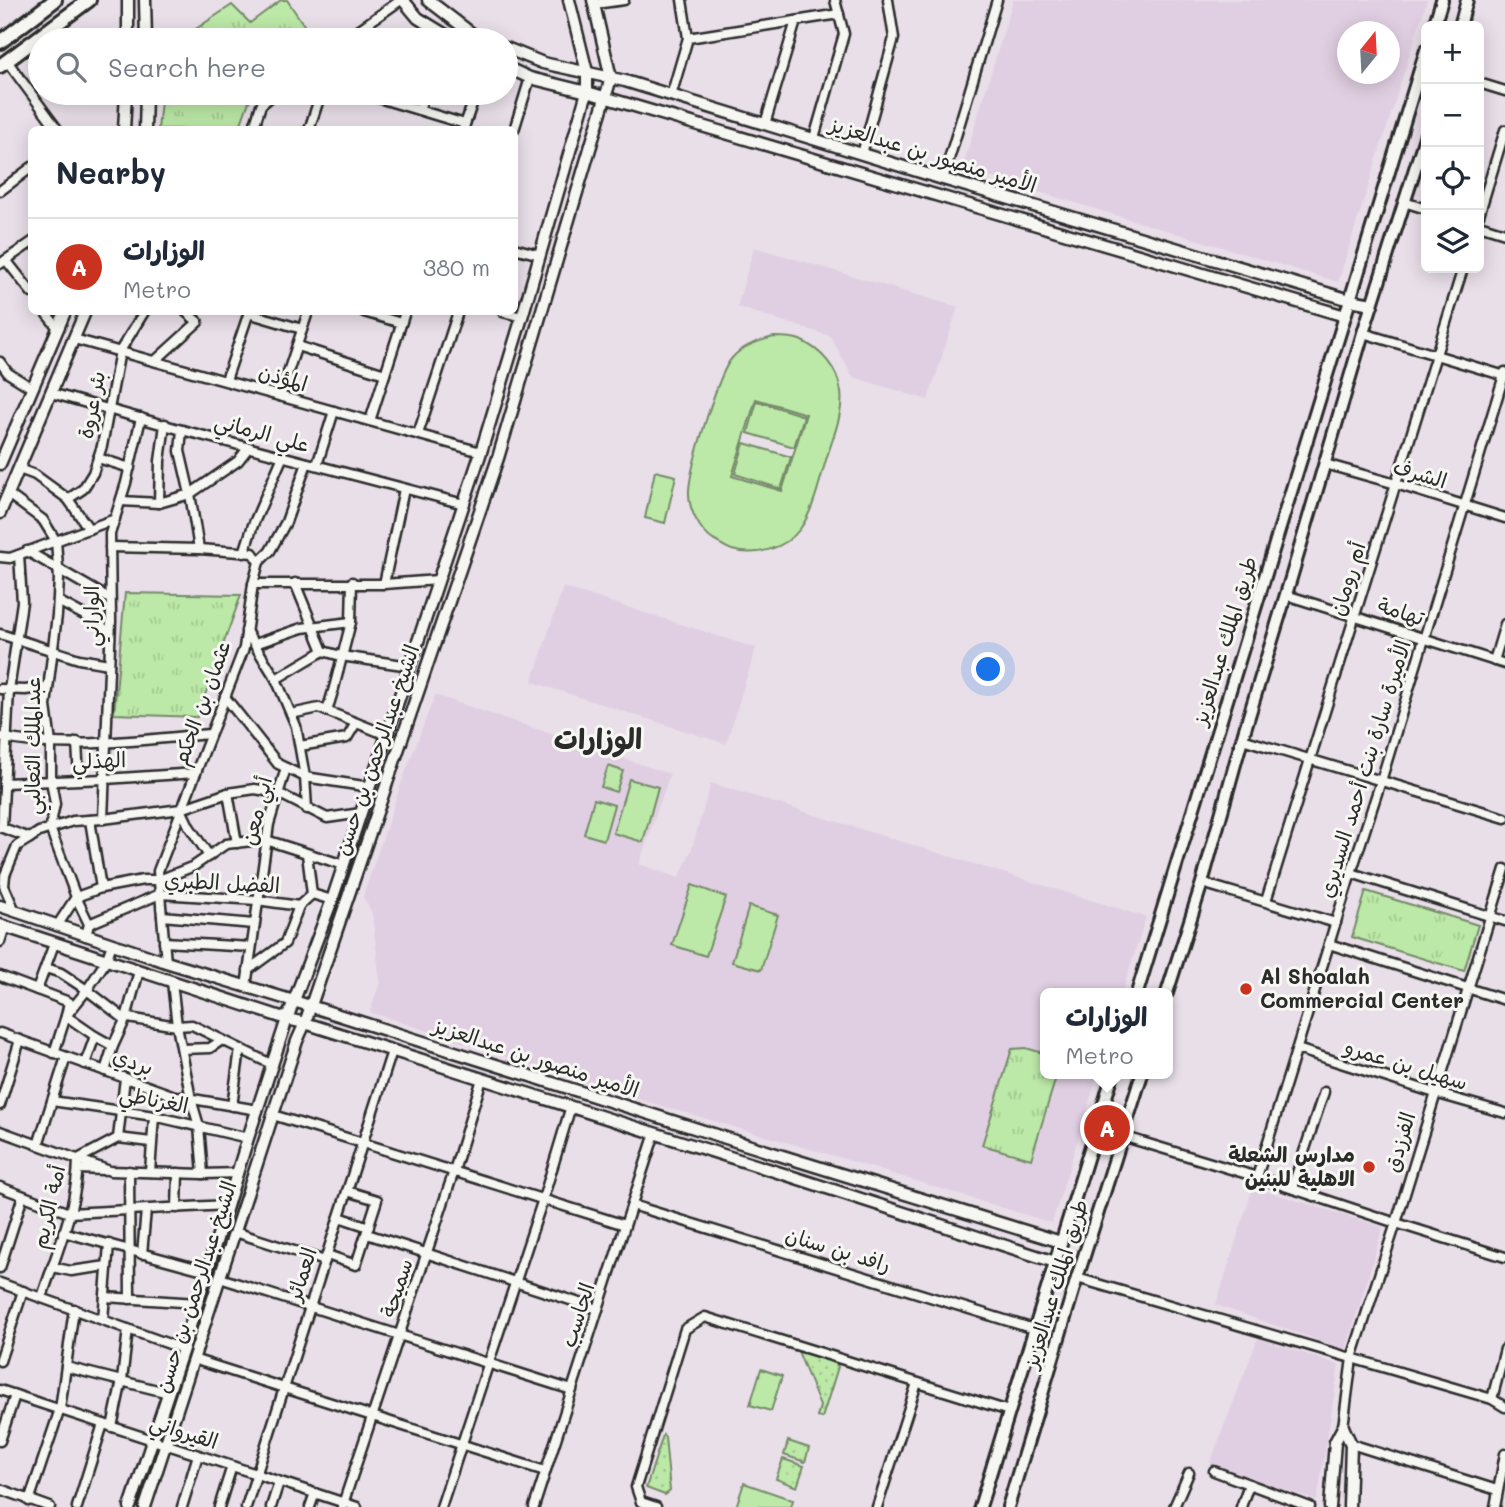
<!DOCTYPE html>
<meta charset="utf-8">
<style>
body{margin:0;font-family:Mali,"Playpen Sans Arabic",sans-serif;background:#f2f2f3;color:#1f2937}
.controls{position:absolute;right:21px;top:21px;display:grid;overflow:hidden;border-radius:10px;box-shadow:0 4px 18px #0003}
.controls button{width:63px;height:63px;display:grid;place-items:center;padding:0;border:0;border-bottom:2px solid #e0e1e3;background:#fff;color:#1f2937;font:35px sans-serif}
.compass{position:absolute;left:1337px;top:21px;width:63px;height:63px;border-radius:50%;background:#fff;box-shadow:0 4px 18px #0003;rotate:18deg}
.you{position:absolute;left:989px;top:670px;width:24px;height:24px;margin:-18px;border:5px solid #fff;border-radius:50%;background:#1a73e8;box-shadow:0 0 0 10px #1a73e833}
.badge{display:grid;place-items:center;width:46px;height:46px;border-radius:50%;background:#c8321e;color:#fff;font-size:23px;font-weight:700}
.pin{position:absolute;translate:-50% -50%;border:4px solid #fff;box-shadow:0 2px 7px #0006}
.popup{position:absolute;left:1040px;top:988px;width:133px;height:91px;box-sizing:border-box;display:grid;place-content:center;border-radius:10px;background:#fff;filter:drop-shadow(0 2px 5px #0005);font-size:23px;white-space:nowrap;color:#747a83}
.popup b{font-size:26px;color:#1f2937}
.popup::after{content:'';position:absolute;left:50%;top:100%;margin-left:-14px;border:14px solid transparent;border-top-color:#fff}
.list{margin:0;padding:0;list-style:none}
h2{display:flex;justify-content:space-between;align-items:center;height:91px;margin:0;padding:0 28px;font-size:30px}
h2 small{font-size:23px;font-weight:400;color:#747a83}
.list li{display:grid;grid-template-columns:46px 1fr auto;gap:21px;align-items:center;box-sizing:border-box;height:98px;padding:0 28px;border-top:2px solid #e0e1e3}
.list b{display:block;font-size:26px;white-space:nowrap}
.list p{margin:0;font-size:23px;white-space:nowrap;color:#747a83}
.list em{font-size:23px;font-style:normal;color:#747a83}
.icon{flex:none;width:38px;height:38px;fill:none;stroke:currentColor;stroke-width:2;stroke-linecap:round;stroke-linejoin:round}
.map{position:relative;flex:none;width:1505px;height:1507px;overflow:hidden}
.search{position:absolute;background:#fff;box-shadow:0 4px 18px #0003;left:28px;top:28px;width:490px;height:77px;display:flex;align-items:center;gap:18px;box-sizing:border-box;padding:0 24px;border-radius:38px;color:#747a83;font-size:26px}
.panel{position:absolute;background:#fff;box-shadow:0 4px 18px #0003;left:28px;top:126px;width:490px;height:189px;border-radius:10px}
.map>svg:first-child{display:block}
.built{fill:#e0cfe2;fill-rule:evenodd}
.grass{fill:url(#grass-dots);stroke:#748a69;stroke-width:2}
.park{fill:url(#park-tufts);stroke:#748a69;stroke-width:2}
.pitch{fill:#bce9a7;stroke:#748a69;stroke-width:2;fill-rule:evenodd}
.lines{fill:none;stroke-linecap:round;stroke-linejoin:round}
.minor-casing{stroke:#2b2b2b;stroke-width:13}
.tertiary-casing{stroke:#2b2b2b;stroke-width:15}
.secondary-casing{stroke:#2b2b2b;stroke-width:16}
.primary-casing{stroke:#2b2b2b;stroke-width:18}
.minor{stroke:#f6f6f2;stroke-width:8}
.tertiary{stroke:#f6f6f2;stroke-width:10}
.secondary{stroke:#f6f6f2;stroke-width:10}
.primary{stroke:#f6f6f2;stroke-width:12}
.poi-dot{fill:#c8321e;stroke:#f6f6f2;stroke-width:2.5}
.labels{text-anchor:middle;stroke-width:6;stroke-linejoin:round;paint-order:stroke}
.street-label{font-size:21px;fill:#2b2b2b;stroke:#f6f6f2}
.poi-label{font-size:21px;font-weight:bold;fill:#2b2b2b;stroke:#f6f6f2;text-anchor:start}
.district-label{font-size:28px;font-weight:bold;fill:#2b2b2b;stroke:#f6f6f2}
</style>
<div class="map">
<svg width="1505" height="1507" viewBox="0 0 1505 1507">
<defs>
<pattern id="grass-dots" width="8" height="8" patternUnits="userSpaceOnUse" patternTransform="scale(1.75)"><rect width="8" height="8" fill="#bce9a7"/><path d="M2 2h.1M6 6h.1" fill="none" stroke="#a2c890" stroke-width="1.8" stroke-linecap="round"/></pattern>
<pattern id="park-tufts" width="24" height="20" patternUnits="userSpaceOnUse" patternTransform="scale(1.75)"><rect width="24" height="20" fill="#bce9a7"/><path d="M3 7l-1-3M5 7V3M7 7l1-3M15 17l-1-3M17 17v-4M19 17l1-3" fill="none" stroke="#a2c890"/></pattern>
</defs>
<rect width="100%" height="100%" fill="#e9dfe9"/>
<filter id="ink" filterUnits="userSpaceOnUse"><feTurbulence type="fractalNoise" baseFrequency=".0143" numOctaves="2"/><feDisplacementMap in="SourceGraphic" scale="14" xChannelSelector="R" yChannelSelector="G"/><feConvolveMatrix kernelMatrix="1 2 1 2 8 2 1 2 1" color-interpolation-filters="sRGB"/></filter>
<g filter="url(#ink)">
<g class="built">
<path d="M1013,0h414l-89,282 -376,-113zM1348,32h42v42h-42z"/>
<polygon points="754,247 958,307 928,400 853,377 830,336 737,307"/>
<polygon points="563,587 756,648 726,744 532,682"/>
<polygon points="435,695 670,774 639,864 679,878 691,851 711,783 1146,917 1122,993 1046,993 1046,1074 1098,1074 1052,1223 834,1156 607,1090 370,1012 380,982 372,913 363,896 402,781"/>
<polygon points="1253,1187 1383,1227 1346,1350 1216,1305"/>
<polygon points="1258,1338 1339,1365 1317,1501 1210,1463"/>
</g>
<g class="grass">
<polygon points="798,1351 835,1362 838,1367 822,1418 817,1417 820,1406"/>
<polygon points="663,1435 665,1437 670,1491 665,1495 646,1488"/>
<polygon points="788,1441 809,1448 805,1462 784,1455"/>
<polygon points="783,1459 804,1466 797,1487 776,1479"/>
</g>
<g class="park">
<polygon points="281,0 287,0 314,40 179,40 232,5 250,23"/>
<polygon points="162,93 252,93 239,129 158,129"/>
<polygon points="125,593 241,595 197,717 114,714"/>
<polygon points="1366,891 1478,925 1464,971 1352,937"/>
<polygon points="1026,1048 1046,1054 1046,1074 1057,1074 1031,1159 982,1145 1012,1049"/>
</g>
<g class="pitch">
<path d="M774,337c9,0 19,0 26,3 22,10 38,29 41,52 3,21 -9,48 -15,68 -7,23 -12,49 -26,69 -15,20 -45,28 -68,21 -6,-2 -13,-7 -19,-10 -13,-9 -24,-30 -24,-46 -1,-21 29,-121 43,-136 11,-13 27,-17 42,-21zM756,399l50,15 -24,77 -50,-15z"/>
<polygon points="757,401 804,416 794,447 748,433"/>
<polygon points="744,443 791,457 781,489 735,474"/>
<polygon points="655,471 676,476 665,523 645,518"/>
<polygon points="608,766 623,771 616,792 601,787"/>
<polygon points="629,779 658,787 643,842 613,833"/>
<polygon points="594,799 614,805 604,840 584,834"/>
<polygon points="692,885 726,897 706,956 672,945"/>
<polygon points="749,906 778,915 761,970 732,962"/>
<polygon points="761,1369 782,1376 771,1411 750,1405"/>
<polygon points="744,1483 793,1500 791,1507 736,1507"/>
</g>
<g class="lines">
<g class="minor-casing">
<g id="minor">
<polyline points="595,4 624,0"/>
<polyline points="688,38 839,14"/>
<polyline points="344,40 401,0"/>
<polyline points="7,61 58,130"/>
<polyline points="1479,83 1505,91"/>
<polyline points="362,93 465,124"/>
<polyline points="671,96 688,38 682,0"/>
<polyline points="419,110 425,93"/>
<polyline points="765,124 796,21"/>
<polyline points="253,130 261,105 275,93"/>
<polyline points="309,130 321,93"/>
<polyline points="463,130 476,93"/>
<polyline points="514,130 530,78"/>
<polyline points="814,138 844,34 835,0"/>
<polyline points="862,154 894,38 888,0"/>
<polyline points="943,179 997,0"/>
<polyline points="0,191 32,167"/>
<polyline points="1404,202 1426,209"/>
<polyline points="1479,215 1505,130"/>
<polyline points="1479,225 1505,233"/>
<polyline points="514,248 540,255"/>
<polyline points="6,260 32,293"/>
<polyline points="0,264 32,242"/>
<polyline points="45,312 58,328"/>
<polyline points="364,312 401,323"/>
<polyline points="503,312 522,317"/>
<polyline points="248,313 302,329"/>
<polyline points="1363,333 1505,376"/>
<polyline points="74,339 481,452"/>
<polyline points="297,346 385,374"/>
<polyline points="155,361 198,322 186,312"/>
<polyline points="0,362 8,373 32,388"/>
<polyline points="226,380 249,312"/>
<polyline points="51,393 182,430 464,504"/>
<polyline points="280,396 308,312"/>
<polyline points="370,421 405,312"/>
<polyline points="182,430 180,451 190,494 199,549"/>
<polyline points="418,434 458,312"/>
<polyline points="98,458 130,468"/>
<polyline points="1325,464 1396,484 1505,518"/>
<polyline points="317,465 334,411"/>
<polyline points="19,469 35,475 68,499 89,529"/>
<polyline points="8,494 43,520 56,541 59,579 57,615 46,706 51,743 51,780 55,804 50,828 76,897 57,926"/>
<polyline points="68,499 83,489 93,473 102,446 120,351 144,312"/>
<polyline points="121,501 159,503 190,494 238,461 249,447"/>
<polyline points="159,503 160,461 165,424"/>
<polyline points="110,547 199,549 253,553 259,562"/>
<polyline points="27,551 110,599"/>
<polyline points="244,553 253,525 283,456"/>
<polyline points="0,557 10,558 115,519"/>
<polyline points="295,583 323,651"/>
<polyline points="253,584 384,584 438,580"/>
<polyline points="384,584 404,489"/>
<polyline points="1286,595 1505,664"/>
<polyline points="58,601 97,622 110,634"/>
<polyline points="246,631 276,679 296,726 305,777 307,809"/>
<polyline points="0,634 79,659 109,664"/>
<polyline points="255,644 302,628 351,622"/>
<polyline points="1494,661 1505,624"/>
<polyline points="276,679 323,651 341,656 410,666"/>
<polyline points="0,689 25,690 48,687"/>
<polyline points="225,697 278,764 305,777 370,787"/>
<polyline points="327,711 334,688 351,622 352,582"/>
<polyline points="291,714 319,708 387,735"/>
<path d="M0,737c63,14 146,2 210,-3"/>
<polyline points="1242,739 1505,818"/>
<polyline points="77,742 79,779"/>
<polyline points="300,746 347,738 356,723"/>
<polyline points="4,783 105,779 196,773"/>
<polyline points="228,793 237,843"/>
<polyline points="181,809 189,826 209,856"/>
<polyline points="103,819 111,621 110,534 126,483 141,418"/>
<polyline points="90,820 101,888"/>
<polyline points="0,827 30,838 39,832 73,821 103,819 181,809 228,793 255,789 278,793 327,818 361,813"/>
<polyline points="2,828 9,690 22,602 19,555"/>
<polyline points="1351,873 1505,921"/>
<polyline points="1202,883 1336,923"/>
<polyline points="312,894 332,900"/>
<polyline points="1266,901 1463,268"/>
<polyline points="15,911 4,886 5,875 17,846 30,838"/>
<polyline points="162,916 254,924"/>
<polyline points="89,924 160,894 257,900 299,906 312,894 307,854"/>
<polyline points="86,936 89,924 76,897 101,888 143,880 159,880 194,866 226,844 252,841 266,840 344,865"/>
<polyline points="0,942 5,926"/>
<polyline points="164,942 251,947"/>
<polyline points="1329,944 1505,1000"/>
<polyline points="166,962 158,871 244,648 253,584 259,562 270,551 286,522 307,463"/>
<polyline points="46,968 61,973 87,990 122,1017 177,1026 192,1025 273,1065"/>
<polyline points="248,970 285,943 299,906"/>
<polyline points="0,976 69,1002 66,1016 95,1036 113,1046"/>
<polyline points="172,982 177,1026 191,1099 199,1126 203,1174"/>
<polyline points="246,987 269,824 286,768"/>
<polyline points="37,990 54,944"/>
<polyline points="0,1033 175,1096 258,1110"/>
<polyline points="182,1049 210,1048 222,1040"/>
<polyline points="1297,1049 1435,1093 1505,1113"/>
<polyline points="54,1053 66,1016 87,990 106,961 112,944"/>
<polyline points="85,1064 95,1036"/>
<polyline points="105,1071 113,1046 126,1018 139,971"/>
<polyline points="52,1101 154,1116 248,1138"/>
<polyline points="0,1105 20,1040"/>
<polyline points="232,1106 240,1049"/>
<polyline points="273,1115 625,1225"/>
<polyline points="0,1131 110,1171 203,1174 238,1173"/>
<polyline points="1122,1136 1257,1177 1396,1223 1505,1257"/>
<polyline points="118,1138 125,1078"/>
<polyline points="38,1145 66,1057"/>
<polyline points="78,1169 103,1170"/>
<polyline points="129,1171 130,1299"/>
<polyline points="150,1172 154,1116"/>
<polyline points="1257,1177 1351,873 1381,781 1505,372"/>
<polyline points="0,1187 69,1213 228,1205"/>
<polyline points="1292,1188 1324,1092"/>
<polyline points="632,1205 1034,1329"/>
<polyline points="177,1208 178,1173"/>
<polyline points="339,1217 369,1227"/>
<polyline points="63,1232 207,1271"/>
<polyline points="235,1232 325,1261"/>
<polyline points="367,1234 598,1309"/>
<polyline points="142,1254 146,1210"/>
<polyline points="327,1255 356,1265 377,1200 347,1191"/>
<polyline points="52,1267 71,1271 107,1266"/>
<polyline points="0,1268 23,1196"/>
<polyline points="220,1278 572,1390"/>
<polyline points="1077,1278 1492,1399 1505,1407"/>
<polyline points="0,1283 183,1349"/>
<path d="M42,1297c14,-43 36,-93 36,-138l40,-21 33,4"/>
<polyline points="105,1297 197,1303"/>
<polyline points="103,1320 109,1244"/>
<polyline points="193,1359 545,1471"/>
<polyline points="0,1361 23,1291"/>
<polyline points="66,1367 169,1393"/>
<polyline points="0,1390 357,1507"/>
<polyline points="1492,1399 1505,1349"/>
<polyline points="112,1427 122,1380 128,1329"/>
<polyline points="1343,1427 1352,1358 1396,1223 1505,869"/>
<polyline points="0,1441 15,1395"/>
<polyline points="1351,1444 1497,1490"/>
<polyline points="1214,1471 1310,1507"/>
<polyline points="0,1489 50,1507"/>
<polyline points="29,1501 60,1409 74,1309"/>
<polyline points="77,1507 103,1424"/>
<polyline points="182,1507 198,1455"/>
<polyline points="219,1507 232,1466"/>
<polyline points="246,1507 392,1051"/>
<polyline points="271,1507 279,1482"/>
<polyline points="310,1507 315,1493"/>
<polyline points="342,1507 454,1171 482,1079"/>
<polyline points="441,1507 543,1199 571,1106"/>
<polyline points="534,1507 655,1133"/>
<polyline points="656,1507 641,1502 636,1487 685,1329 705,1317 1009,1411"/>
<polyline points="877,1507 917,1383"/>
<polyline points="1174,1507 1189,1473"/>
<polyline points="1241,1507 1249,1484"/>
<polyline points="1495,1507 1505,1454"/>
</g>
</g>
<g class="tertiary-casing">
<g id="tertiary">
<polyline points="145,0 146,40"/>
<polyline points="403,0 418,18 454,40"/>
<polyline points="428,0 475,36 485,40"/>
<polyline points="128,40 128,0"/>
<polyline points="506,48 543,63 625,81 943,179 1350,300"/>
<polyline points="506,67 530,78 587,92 1345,316"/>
<polyline points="124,130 126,93"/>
<polyline points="145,130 146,93"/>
<polyline points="0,464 65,312"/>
<polyline points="0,513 85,312"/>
<polyline points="0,906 166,962 310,1006 776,1154 1061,1242"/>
<polyline points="0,925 287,1019 305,1023 790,1176 1055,1262"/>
<polyline points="1343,1427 1351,1444 1349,1507"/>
<polyline points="130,1507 183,1349 248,1138 287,1019 332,900 481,452 522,317 587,92 587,72 569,0"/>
<polyline points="145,1507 297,1041 305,1023 498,458 611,78 593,0"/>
<polyline points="1330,1507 1335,1442 1343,1427"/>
</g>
</g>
<g class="secondary-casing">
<g id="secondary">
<polyline points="1434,26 1442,0"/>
<polyline points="1460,26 1467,0"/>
<polyline points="1350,300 1426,50"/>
<polyline points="1137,993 1350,300 1372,304"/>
<polyline points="1167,993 1202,883 1242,739 1291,578 1363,333 1426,134"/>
<polyline points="980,1507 1113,1074"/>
<polyline points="1008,1507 1077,1278 1142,1074"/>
</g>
</g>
<g class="primary-casing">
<g id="primary">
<polyline points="0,42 55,0"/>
<polyline points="0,66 89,0"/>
</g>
</g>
<use href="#minor" class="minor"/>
<use href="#tertiary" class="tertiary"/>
<use href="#secondary" class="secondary"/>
<use href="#primary" class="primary"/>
</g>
</g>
<g class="poi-dot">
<circle cx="1246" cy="989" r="7"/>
<circle cx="1369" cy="1167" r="7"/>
</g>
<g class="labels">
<g class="street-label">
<text transform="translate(933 155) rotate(17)" y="7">الأمير منصور بن عبدالعزيز</text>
<text transform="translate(283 378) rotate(16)" y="7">المؤذن</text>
<text transform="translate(92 405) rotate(-79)" y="7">بئر عروة</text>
<text transform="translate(262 433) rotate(15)" y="7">علي الرماني</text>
<text transform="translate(1420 474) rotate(17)" y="7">الشرف</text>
<text transform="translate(1348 579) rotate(-73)" y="7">أم رومان</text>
<text transform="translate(1401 612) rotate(18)" y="7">تهامة</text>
<text transform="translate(92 616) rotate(-90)" y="7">الواراني</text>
<text transform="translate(1225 641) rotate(-73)" y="7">طريق الملك عبدالعزيز</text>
<text transform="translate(202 703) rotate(-70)" y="7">عثمان بن الحكم</text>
<text transform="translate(33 746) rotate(-90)" y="7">عبدالملك الثعالبي</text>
<text transform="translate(377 750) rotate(-71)" y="7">الشيخ عبدالرحمن بن حسن</text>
<text transform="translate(99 761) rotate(-2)" y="7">الهذلي</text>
<text transform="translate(1365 769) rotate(-73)" y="7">الأميرة سارة بنت أحمد السديري</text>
<text transform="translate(257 811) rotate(-76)" y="7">أبي معن</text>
<text transform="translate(222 883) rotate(3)" y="7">الفضل الطبري</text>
<text transform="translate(536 1058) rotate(18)" y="7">الأمير منصور بن عبدالعزيز</text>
<text transform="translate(133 1062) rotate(20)" y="7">بردي</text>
<text transform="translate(1406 1065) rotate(17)" y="7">سهيل بن عمرو</text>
<text transform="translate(154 1100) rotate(11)" y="7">الغرناطي</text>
<text transform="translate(1400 1142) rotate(-73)" y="7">الفرزدق</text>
<text transform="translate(49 1207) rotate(-77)" y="7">أمة الكريم</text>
<text transform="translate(838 1250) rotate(17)" y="7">رافد بن سنان</text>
<text transform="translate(302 1274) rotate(-72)" y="7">العمائر</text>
<text transform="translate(1056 1284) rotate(-73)" y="7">طريق الملك عبدالعزيز</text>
<text transform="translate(196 1287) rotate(-72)" y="7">الشيخ عبدالرحمن بن حسن</text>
<text transform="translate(397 1288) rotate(-72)" y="7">سميحة</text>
<text transform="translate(578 1315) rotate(-72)" y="7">الحاسب</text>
<text transform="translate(184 1432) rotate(18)" y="7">القيرواني</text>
</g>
<g class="poi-label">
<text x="1260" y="984">Al Shoalah<tspan x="1260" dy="24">Commercial Center</tspan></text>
<text x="1355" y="1162" text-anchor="end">مدارس الشعلة<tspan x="1355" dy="24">الاهلية للبنين</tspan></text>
</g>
<g class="district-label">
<text x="598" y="749">الوزارات</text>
</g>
</g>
</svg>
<div class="controls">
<button>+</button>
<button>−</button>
<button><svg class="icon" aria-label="locate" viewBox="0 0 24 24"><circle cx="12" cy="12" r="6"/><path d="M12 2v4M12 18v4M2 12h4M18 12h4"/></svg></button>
<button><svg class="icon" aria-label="layers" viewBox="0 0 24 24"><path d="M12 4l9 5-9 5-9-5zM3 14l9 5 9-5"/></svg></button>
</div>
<svg class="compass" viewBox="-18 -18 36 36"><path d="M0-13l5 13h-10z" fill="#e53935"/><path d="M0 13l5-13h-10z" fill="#747a83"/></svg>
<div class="you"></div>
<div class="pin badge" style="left:1107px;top:1128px">A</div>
<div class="popup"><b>الوزارات</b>Metro</div>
<div class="search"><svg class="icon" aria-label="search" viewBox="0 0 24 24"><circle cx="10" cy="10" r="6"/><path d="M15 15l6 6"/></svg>Search here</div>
<section class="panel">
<h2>Nearby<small></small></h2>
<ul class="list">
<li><span class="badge">A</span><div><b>الوزارات</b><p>Metro</p></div><em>380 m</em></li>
</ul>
</section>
</div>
